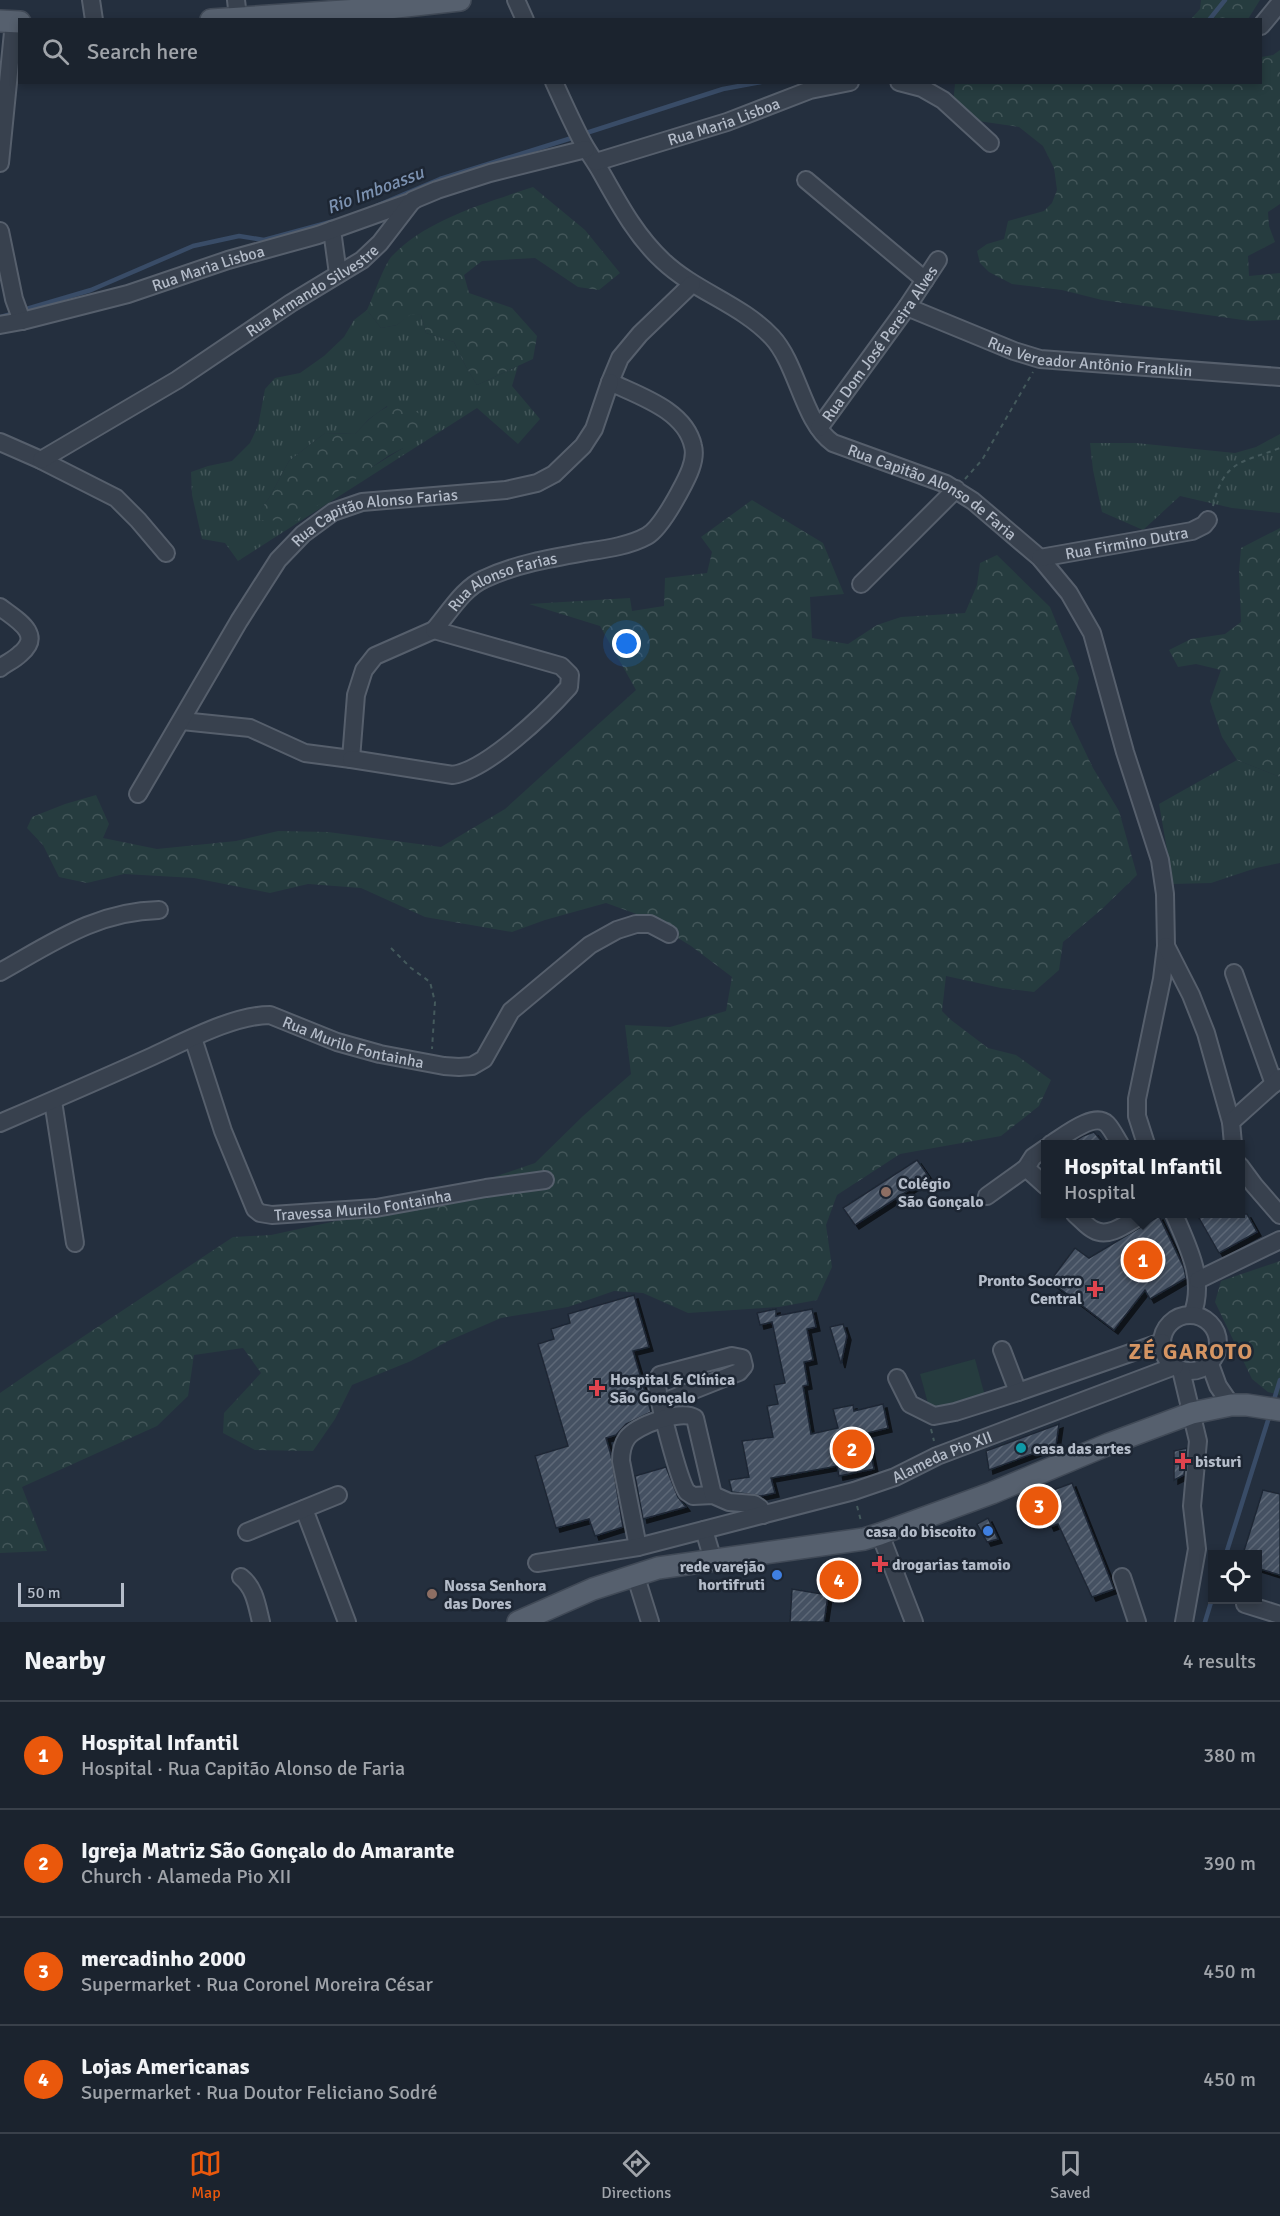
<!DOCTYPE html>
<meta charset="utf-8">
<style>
body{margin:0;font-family:Signika,sans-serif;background:#242b36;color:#f1f3f6}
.controls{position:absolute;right:18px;bottom:18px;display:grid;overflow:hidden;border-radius:0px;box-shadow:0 3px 9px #0003}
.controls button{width:54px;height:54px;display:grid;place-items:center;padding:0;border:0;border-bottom:2px solid #39404a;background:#1b232e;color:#f1f3f6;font:30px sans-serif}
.scale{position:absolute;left:18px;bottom:15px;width:106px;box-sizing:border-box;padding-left:6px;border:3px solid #b4bcc9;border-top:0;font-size:16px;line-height:21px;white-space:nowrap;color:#b4bcc9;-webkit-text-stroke:4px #1d2633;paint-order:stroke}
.you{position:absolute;left:627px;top:644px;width:21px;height:21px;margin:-15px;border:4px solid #fff;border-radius:50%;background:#1a73e8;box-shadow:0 0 0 9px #1a73e833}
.badge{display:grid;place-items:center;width:39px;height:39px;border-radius:50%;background:#ea580c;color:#fff;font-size:20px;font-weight:700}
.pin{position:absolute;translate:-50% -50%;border:3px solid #fff;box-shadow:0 2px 6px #0006}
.popup{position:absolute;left:1041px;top:1140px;width:204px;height:78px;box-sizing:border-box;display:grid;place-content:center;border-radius:0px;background:#1b232e;filter:drop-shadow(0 2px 4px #0005);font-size:20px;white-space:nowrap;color:#a0a4aa}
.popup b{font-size:22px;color:#f1f3f6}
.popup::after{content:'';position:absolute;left:50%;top:100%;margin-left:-12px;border:12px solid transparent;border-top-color:#1b232e}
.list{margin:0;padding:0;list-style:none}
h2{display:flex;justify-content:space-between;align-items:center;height:78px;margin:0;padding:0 24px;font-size:26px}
h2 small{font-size:20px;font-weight:400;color:#a0a4aa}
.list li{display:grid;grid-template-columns:39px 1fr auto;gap:18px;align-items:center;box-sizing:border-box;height:108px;padding:0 24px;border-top:2px solid #39404a}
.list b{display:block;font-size:22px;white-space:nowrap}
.list p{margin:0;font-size:20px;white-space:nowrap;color:#a0a4aa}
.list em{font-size:20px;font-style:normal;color:#a0a4aa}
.icon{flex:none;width:33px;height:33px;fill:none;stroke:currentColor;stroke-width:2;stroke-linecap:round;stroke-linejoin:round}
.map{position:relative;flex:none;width:1280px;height:1622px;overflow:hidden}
.search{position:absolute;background:#1b232e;box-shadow:0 3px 9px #0003;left:18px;right:18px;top:18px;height:66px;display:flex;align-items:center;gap:15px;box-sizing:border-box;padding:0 21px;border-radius:0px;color:#a0a4aa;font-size:22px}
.sheet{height:510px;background:#1b232e}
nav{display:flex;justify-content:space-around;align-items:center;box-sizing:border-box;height:84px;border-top:2px solid #39404a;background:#1b232e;font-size:16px;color:#a0a4aa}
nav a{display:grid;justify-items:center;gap:3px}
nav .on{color:#ea580c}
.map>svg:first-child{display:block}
.grass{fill:url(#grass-tufts);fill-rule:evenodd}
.forest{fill:url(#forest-crowns)}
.pitch{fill:#263c3f}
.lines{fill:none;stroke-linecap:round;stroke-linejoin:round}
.stream{stroke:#394c67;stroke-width:4.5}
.building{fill:url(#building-hatch);stroke:#1f2835;stroke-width:1.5;filter:url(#shadow)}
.minor-casing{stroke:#565f6c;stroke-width:20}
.major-casing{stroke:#414a57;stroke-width:24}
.path{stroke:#44595c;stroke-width:2;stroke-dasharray:4.5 4.5;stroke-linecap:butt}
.minor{stroke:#38414e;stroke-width:16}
.major{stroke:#56606e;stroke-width:21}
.education-dot{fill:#8d6e63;stroke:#1d2633;stroke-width:2}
.health-dot{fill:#e0444e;stroke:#1d2633;stroke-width:2}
.culture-dot{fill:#0f9aa8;stroke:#1d2633;stroke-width:2}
.shop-dot{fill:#3f7fe0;stroke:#1d2633;stroke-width:2}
.labels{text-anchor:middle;stroke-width:5;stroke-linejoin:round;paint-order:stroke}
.street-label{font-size:16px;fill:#b4bcc9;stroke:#1d2633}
.poi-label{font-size:16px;font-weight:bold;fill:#b4bcc9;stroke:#1d2633;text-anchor:start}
.water-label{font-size:18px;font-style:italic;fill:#7c92b1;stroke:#1d2633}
.district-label{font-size:22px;font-weight:bold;letter-spacing:1.5px;fill:#d59563;stroke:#1d2633}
</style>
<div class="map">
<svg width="1280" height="1622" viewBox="0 0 1280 1622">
<defs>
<pattern id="grass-tufts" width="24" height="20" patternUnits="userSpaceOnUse" patternTransform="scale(1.5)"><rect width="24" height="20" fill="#263c3f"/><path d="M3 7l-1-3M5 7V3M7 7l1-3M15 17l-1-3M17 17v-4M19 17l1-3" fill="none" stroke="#435659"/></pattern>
<pattern id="forest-crowns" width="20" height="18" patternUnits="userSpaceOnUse" patternTransform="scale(1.5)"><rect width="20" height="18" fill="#263c3f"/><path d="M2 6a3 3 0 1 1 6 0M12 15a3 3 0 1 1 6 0" fill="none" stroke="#435659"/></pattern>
<pattern id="building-hatch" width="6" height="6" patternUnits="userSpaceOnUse" patternTransform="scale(1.5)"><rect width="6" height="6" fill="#455162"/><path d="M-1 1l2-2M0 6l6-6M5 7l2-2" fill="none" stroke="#5d6877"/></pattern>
<filter id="shadow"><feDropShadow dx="4" dy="4" stdDeviation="0" flood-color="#0009"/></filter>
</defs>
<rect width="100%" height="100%" fill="#242f3e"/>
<g class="grass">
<path d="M367,310l14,18 16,-3 14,-12 10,2 5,18 28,9 12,25 11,18 41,-19 -6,20 28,33 -22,25 -41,-36 -239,153 -13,-18 -23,-4 -10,-44 -1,-23 17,-6 24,-5 18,-18 8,-17 7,-37 10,-11 25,-5 24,-17 20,-19 10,-17zM387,406l16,42 -29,18 -113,43 8,-11 20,-37 36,-28 30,1 14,-15z"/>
<polygon points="1280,434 1280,513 1232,508 1180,496 1143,530 1102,512 1093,470 1090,443 1136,443 1235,453 1256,447"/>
<polygon points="1237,760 1280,777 1280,863 1256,868 1211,883 1173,884 1159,804"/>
</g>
<g class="forest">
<polygon points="1201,0 1260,0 1248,19 1191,19 1200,9"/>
<polygon points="1280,50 1280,204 1268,212 1269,226 1275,242 1248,256 1249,276 1280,273 1280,320 1250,321 1102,300 1062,290 1012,284 989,272 980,263 977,251 987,244 1004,239 1008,221 1044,211 1052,203 1057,190 1054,168 1043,146 1019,127 978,121 953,104 955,84 957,83 1260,82 1261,57 1273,55"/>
<path d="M533,187l52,43 35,43 -21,17 -21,-3 -43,-29 -53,3 -18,14 5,18 43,15 25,28 -4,23 -56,26 -11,-18 -12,-25 -28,-9 -5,-18 -10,-1 -14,11 -16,3 -14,-18c6,-12 17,-46 25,-54 35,-37 94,-53 141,-69z"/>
<path d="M399,403l21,11 -1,21 -16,13 -15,8 -93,65 -35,-1 1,-11 8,-11 20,-37 36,-28 30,1c13,-14 25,-27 44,-31z"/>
<polygon points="752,500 823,543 844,594 810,597 812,638 848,644 877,625 901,617 965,613 977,585 980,563 997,555 1050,607 1079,678 1070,720 1093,768 1119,811 1137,875 1102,909 1063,942 1059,970 1034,992 1001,988 946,976 942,1011 951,1020 988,1048 1016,1055 1051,1080 1039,1106 1001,1136 900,1154 837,1195 826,1225 832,1267 817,1300 779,1307 688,1313 643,1293 614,1291 568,1307 501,1318 448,1341 411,1361 352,1385 335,1419 313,1451 255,1450 223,1433 224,1413 261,1373 243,1348 194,1355 188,1396 157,1426 22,1487 47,1551 0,1553 0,1393 45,1362 233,1237 271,1235 415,1204 535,1163 583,1116 631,1074 625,1025 670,1027 726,1011 732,977 691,946 642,916 606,903 545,920 512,932 425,917 361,888 308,884 270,893 194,878 124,874 87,883 59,877 43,845 27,828 32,817 65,804 96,795 109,824 103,838 157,849 236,841 278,831 328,832 441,847 505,809 636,690 600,626 529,604 630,598 632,611 664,606 665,578 707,573 712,552 701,537"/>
<polygon points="1280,528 1280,777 1237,760 1222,737 1210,701 1221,670 1196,664 1178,667 1169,650 1191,639 1225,634 1241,622 1239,571 1241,548"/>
<polygon points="1280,1261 1280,1395 1268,1392 1252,1379 1215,1302 1221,1281"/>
</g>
<polygon class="pitch" points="975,1359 985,1396 930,1411 920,1374"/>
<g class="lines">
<g class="stream">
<polyline points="1209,20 1225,0"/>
<polyline points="583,134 723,89 761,82"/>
<polyline points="376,206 440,179 575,137"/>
<polyline points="23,310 91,290 193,246 239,236 264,240 334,221"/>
<polyline points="0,317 15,313"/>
<polyline points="1273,1403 1280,1380"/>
<polyline points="1226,1554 1270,1414"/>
<polyline points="1205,1622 1212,1599"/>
</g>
</g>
<g class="building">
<polygon points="1094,1132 1104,1144 1070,1144 1083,1136"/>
<polygon points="917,1160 929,1177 855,1225 843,1208"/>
<polygon points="1207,1214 1247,1214 1257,1232 1219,1253 1199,1218"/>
<polygon points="1159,1216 1184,1268 1186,1278 1150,1299 1145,1290 1114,1330 1050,1281 1075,1248 1089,1258"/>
<polygon points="634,1295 649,1347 633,1351 651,1412 626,1424 616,1435 606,1438 611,1455 623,1527 595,1536 589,1519 556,1528 535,1456 568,1446 538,1344 554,1339 551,1329 570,1323 568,1314"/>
<polygon points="776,1309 776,1316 812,1309 816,1327 807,1329 813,1360 804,1362 808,1385 803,1386 811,1434 838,1428 833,1409 853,1405 854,1411 883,1404 888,1428 867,1433 874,1469 839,1476 837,1466 771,1478 775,1493 761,1496 732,1492 729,1480 749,1477 742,1441 773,1437 767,1406 778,1404 774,1385 785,1383 772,1322 760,1325 757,1313"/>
<polygon points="843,1324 847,1336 841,1364 830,1327"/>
<polygon points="1059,1424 1056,1445 989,1470 986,1451"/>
<polygon points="1187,1448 1184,1475 1174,1480 1174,1451"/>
<polygon points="666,1467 678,1497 686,1507 643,1519 635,1476"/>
<polygon points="1072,1483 1114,1589 1092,1597 1058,1524 1050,1527 1043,1512 1030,1516 1024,1501"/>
<polygon points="1263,1490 1280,1494 1280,1575 1257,1568 1257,1554 1243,1554"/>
<polygon points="988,1518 998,1539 987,1542 977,1524"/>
<polygon points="792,1589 828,1595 824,1622 790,1622"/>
</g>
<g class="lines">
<g class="minor-casing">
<g id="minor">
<polyline points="91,0 94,20"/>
<polyline points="236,0 238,17"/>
<polyline points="516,0 525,20"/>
<polyline points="1261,26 1280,3"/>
<path id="s1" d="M554,82c9,20 18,40 28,59 5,10 13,20 19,31 18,32 35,64 62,89 33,31 78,43 109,76 26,28 31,85 61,106l113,41 27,17 67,57 29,35 23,40 33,119 35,108 5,34 1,52 -4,33 -25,120v17l9,28"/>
<polyline points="899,82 922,88 943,100 990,143"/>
<path id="s2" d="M596,162l131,-40 83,-32 40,-8"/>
<polyline points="0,163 14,22"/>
<polyline points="806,180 925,280"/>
<polyline points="332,230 338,274"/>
<polyline points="0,231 14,299 22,321"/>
<path id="s3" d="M907,307l107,44 26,8 240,18"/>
<path id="s4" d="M0,325l22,-4 106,-27 100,-34 90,-25 95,-34"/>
<path id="s5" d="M819,428l88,-121 31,-47"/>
<polyline points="0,442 41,460 116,498 138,520 166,553"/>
<path id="s6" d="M41,460l136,-80 114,-77 71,-43 18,-17 33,-43 24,-10 53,-17 96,-24"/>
<path id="s7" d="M1040,558l152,-27 12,-6 4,-5"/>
<polyline points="861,584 956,489"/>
<path d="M0,607c17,13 44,27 20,47 -6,6 -14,9 -20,14"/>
<polyline points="182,721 250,728 305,753 351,759 356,695 364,670 375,656 434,630"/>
<path id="s8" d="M351,759l102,16c35,-6 92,-61 116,-88l1,-12 -9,-9 -127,-36c15,-17 29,-42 50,-51 32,-15 67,-21 101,-27 20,-3 44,-6 62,-16 11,-6 26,-32 32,-43 7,-13 18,-32 14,-47 -8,-36 -54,-50 -83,-64l10,-24 20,-24 52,-50"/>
<path id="s9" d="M138,794l101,-173 39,-61 25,-26 30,-22 29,-10 144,-12 31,-7 17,-9 29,-28 11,-17 16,-47"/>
<polyline points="1166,946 1191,995 1206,1033 1231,1122"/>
<path d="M0,972c52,-29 97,-61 159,-62"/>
<polyline points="1234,973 1274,1084"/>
<path id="s10" d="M193,1038l30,93 32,78 5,4 12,2 104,-7 110,-20 59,-8"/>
<polyline points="53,1101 75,1243"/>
<path id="s11" d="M0,1123c51,-22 102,-44 153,-67 33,-15 81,-41 117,-41l67,27 43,12 64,12 15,1 13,-1 12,-7 27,-48 79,-66 27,-15 19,-6h14l19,10"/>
<path d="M1051,1144c12,-7 43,-33 56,-20 5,5 9,14 13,20"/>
<polyline points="1233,1144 1231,1122 1280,1078"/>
<polyline points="1240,1166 1254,1185 1280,1215"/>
<polyline points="1026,1168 1033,1157 1046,1148"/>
<polyline points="987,1196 1026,1168 1046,1186"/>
<path d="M1075,1214c6,5 12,13 19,16 16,9 36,-9 49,-16"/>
<path d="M1174,1214c14,33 32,66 18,101"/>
<polyline points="1198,1280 1280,1240"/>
<circle cx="1190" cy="1343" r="28"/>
<polyline points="1002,1350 1018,1392"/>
<polyline points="1210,1364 1218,1386 1231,1405"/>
<polyline points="1181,1370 1198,1441 1192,1506 1197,1549 1184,1622"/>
<polyline points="897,1378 910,1404 934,1416 955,1412 1018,1392 1162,1342"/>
<path d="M661,1403l78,-31 5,-6 -2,-8 -10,-2 -72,19c-2,4 -3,3 -3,8 0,14 22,98 30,109l6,4 20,-1 16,7 25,2 6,4 3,7"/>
<polyline points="304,1509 347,1622"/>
<polyline points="704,1530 713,1560"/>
<polyline points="247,1532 338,1495"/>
<polyline points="880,1534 914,1622"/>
<path d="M638,1547l-17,-86c0,-9 1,-16 6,-23 10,-13 54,-29 68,-20l18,77"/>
<path id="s12" d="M537,1563l101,-16 216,-56 41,-14 42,-21 238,-90"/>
<polyline points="635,1574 650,1622"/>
<path d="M241,1577c14,11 16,29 20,45"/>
<polyline points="1122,1577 1137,1622"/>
<polyline points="1245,1604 1280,1615"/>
</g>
</g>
<g class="major-casing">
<g id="major">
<polyline points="211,20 388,8 460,0"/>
<polyline points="0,21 20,22"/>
<polyline points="518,1622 593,1589 658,1568 864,1539 880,1534 992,1493 1109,1444 1192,1413 1231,1405 1247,1405 1280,1410"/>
</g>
</g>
<g class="path">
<polyline points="965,479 982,460 1033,372"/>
<path d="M1213,506c11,-46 28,-43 67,-58"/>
<polyline points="391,948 411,968 430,982 435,1002 432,1049"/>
<polyline points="931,1429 934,1441"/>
<polyline points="857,1506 861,1521"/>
</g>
<use href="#minor" class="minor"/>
<use href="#major" class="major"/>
</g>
<g class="education-dot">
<circle cx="886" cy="1192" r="6"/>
<circle cx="432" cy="1594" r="6"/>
</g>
<g class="health-dot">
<path d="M1092 1280h6v6h6v6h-6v6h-6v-6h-6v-6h6z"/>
<path d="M594 1379h6v6h6v6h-6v6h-6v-6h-6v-6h6z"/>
<path d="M1180 1452h6v6h6v6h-6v6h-6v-6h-6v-6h6z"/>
<path d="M877 1555h6v6h6v6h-6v6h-6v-6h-6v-6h6z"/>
</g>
<circle class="culture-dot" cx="1021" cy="1448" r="6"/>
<g class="shop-dot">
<circle cx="988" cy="1531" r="6"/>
<circle cx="777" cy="1575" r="6"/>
</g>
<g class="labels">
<g class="street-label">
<text dy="6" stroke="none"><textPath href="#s2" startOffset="134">Rua Maria Lisboa</textPath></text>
<text dy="6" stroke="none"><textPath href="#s4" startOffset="216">Rua Maria Lisboa</textPath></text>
<text dy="6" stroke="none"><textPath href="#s6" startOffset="320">Rua Armando Silvestre</textPath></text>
<text dy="6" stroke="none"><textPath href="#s5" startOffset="104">Rua Dom José Pereira Alves</textPath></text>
<text dy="6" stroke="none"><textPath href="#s3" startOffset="192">Rua Vereador Antônio Franklin</textPath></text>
<text dy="6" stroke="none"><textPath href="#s1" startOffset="579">Rua Capitão Alonso de Faria</textPath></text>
<text dy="6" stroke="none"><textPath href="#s9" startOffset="384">Rua Capitão Alonso Farias</textPath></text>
<text dy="6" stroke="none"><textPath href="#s7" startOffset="88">Rua Firmino Dutra</textPath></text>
<text dy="6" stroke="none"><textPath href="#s8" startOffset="495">Rua Alonso Farias</textPath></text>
<text dy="6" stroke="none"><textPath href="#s11" startOffset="380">Rua Murilo Fontainha</textPath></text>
<text dy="6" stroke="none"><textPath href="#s10" startOffset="292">Travessa Murilo Fontainha</textPath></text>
<text dy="6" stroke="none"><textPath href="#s12" startOffset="420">Alameda Pio XII</textPath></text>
</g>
<g class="poi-label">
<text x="898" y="1189">Colégio<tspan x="898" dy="18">São Gonçalo</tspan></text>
<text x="1082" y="1286" text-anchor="end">Pronto Socorro<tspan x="1082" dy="18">Central</tspan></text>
<text x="610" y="1385">Hospital &amp; Clínica<tspan x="610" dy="18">São Gonçalo</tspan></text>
<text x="1033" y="1454">casa das artes</text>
<text x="1195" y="1467">bisturi</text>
<text x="976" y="1537" text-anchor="end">casa do biscoito</text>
<text x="892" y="1570">drogarias tamoio</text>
<text x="765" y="1572" text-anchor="end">rede varejão<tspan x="765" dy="18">hortifruti</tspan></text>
<text x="444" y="1591">Nossa Senhora<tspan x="444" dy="18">das Dores</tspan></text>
</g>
<g class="water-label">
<text transform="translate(375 190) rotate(-21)" y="6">Rio Imboassu</text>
</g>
<g class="district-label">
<text x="1191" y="1359">ZÉ GAROTO</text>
</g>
</g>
</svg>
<div class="controls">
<button><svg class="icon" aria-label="locate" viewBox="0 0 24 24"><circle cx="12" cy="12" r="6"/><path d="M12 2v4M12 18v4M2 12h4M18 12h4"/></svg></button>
</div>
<div class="scale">50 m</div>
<div class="you"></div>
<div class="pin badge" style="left:1143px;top:1260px">1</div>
<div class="popup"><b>Hospital Infantil</b>Hospital</div>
<div class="pin badge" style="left:852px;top:1449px">2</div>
<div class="pin badge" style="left:1039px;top:1506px">3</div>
<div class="pin badge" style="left:839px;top:1580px">4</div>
<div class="search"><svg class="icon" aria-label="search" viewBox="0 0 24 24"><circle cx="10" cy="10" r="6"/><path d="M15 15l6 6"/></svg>Search here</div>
</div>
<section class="sheet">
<h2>Nearby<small>4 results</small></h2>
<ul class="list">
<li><span class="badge">1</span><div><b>Hospital Infantil</b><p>Hospital · Rua Capitão Alonso de Faria</p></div><em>380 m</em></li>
<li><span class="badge">2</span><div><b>Igreja Matriz São Gonçalo do Amarante</b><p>Church · Alameda Pio XII</p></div><em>390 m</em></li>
<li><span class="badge">3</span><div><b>mercadinho 2000</b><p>Supermarket · Rua Coronel Moreira César</p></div><em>450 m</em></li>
<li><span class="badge">4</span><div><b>Lojas Americanas</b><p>Supermarket · Rua Doutor Feliciano Sodré</p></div><em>450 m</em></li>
</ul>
</section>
<nav>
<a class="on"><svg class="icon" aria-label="map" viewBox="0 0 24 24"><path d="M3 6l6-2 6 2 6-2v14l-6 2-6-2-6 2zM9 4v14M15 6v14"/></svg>Map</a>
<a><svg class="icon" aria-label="directions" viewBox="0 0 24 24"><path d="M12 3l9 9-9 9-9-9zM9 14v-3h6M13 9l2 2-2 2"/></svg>Directions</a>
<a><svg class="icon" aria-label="saved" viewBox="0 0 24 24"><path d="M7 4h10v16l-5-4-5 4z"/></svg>Saved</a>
</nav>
